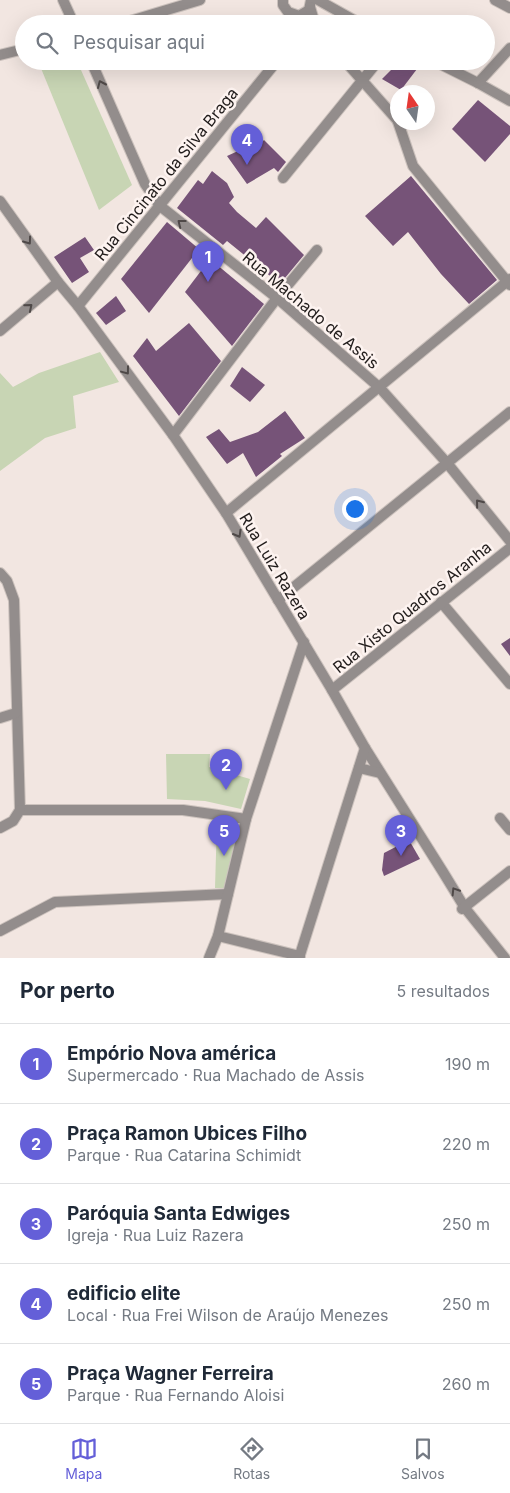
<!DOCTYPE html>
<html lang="pt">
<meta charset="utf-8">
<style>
body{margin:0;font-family:Inter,sans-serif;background:#f2f2f3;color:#1f2937}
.compass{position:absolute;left:390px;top:85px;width:45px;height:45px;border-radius:50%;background:#fff;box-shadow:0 5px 20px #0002;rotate:347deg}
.you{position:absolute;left:354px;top:508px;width:18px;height:18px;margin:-12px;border:4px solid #fff;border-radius:50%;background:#1a73e8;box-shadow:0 0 0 8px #1a73e833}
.badge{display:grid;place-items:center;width:32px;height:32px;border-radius:50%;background:#645fd8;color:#fff;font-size:16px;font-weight:700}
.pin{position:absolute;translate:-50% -41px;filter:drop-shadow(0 1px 2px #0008)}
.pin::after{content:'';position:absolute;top:26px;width:18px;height:15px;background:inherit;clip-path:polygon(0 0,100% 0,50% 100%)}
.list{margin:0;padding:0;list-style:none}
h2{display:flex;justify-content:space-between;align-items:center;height:65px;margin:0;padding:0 20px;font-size:21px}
h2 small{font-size:16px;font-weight:400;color:#747a83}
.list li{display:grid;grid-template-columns:32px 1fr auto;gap:15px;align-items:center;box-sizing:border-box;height:80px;padding:0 20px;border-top:1px solid #e0e1e3}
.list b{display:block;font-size:19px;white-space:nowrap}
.list p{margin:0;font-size:16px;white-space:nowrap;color:#747a83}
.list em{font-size:16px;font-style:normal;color:#747a83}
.icon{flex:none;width:28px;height:28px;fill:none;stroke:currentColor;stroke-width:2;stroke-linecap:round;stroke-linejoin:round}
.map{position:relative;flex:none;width:510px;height:958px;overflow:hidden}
.search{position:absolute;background:#fff;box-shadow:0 5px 20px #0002;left:15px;right:15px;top:15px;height:55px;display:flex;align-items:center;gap:12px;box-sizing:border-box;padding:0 18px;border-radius:28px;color:#747a83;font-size:19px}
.sheet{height:465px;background:#fff}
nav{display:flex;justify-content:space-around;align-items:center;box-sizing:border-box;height:70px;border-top:1px solid #e0e1e3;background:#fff;font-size:14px;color:#747a83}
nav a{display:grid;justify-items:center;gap:2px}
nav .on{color:#645fd8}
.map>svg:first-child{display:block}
.green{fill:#c8d5b4}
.building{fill:#765378}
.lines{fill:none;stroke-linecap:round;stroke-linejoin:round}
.minor-casing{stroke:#ccc2bd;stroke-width:12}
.minor{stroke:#938d8c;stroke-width:10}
.oneway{stroke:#4f4948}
.labels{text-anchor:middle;stroke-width:5;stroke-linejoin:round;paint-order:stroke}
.street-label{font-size:16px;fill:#211c1b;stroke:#fdf3f0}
</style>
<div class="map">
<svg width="510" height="958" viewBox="0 0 510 958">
<rect width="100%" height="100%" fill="#f2e6e1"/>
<g class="green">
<polygon points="38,61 77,61 132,185 99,210"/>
<polygon points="100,352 119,382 73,396 76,428 45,438 0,471 0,373 13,387 39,373"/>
<polygon points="166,754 210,754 209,767 250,779 241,809 205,801 167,799"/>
<polygon points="217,820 239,824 224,888 215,888"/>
</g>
<g class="building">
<polygon points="400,61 417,69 401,90 382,79"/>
<polygon points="478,100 510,126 510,134 485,162 452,129"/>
<polygon points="264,140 286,162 278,172 274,168 247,184 227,156 249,146 252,152"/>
<polygon points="212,171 227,183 234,197 229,203 237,212 256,228 266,217 304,255 280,284 227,241 223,245 177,208 198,180 203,184"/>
<polygon points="411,176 497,280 469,304 441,274 408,232 393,246 365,216"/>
<polygon points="167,222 199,249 149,313 121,279"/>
<polygon points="85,237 94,250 80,258 89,272 72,283 54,257"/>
<polygon points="210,259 264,304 232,346 185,292"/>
<polygon points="116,296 126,311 106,325 96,313"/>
<polygon points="189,323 221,361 179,416 133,356 147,338 156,351"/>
<polygon points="242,367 265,385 250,402 230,386"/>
<polygon points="285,411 305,438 280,454 282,456 256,477 243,453 227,464 206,437 219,429 230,442 258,432"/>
<polygon points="510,638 510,656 501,644"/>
<polygon points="409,840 420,859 384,876 382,870 384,853"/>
</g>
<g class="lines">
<g class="minor-casing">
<g id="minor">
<polyline points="63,0 74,24"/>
<polyline points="283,0 283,5 288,12 299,16 309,10 311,0"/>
<polyline points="318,0 361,24"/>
<polyline points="495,0 510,8"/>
<polyline points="310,7 315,24"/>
<polyline points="120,24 200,0"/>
<polyline points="0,55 24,49"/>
<polyline points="91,61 145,184 160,206 277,298 380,388 447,463 510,541"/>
<polyline points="345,61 398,121"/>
<polyline points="434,61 478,83 510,101"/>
<polyline points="478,83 510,48"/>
<polyline points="398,122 413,166 510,285"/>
<polyline points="283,178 378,61"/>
<polyline points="0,201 58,282 78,306 173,435 226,513 332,690 365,748 443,872 465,908 505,958"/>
<polyline points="78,306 277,61"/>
<polyline points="0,331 58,282"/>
<polyline points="173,435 277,298 317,250"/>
<polyline points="226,513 510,279"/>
<polyline points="0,573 7,581 14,600 20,810"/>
<polyline points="278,600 510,412"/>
<polyline points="441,602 510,684"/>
<polyline points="332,690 510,548"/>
<polyline points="0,718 16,713"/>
<polyline points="359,768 380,773"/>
<polyline points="20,810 183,810 246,819"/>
<polyline points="500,818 510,830"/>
<polyline points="0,828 13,821 20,810"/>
<polyline points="462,909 510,871"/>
<polyline points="0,931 55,902 228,894"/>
<polyline points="218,936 300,956"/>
<polyline points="209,958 218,936 246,819 304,642"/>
<polyline points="299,958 365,748"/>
</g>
</g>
<use href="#minor" class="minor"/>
</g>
<defs><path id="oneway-chevron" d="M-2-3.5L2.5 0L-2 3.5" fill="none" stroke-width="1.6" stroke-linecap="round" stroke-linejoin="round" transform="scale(1.25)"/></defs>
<g class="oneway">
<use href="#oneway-chevron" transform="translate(101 84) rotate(-114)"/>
<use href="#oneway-chevron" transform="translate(181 223) rotate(-142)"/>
<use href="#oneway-chevron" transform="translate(28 241) rotate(54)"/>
<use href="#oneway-chevron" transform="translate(29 307) rotate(-40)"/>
<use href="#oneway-chevron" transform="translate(126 371) rotate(53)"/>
<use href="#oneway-chevron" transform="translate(479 503) rotate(-129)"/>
<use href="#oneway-chevron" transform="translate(238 534) rotate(60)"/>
<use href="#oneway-chevron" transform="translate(455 891) rotate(-122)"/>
</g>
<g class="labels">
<g class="street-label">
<text transform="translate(166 174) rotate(-51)" y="6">Rua Cincinato da Silva Braga</text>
<text transform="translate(311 310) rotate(40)" y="6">Rua Machado de Assis</text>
<text transform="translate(275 566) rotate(59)" y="6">Rua Luiz Razera</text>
<text transform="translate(412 607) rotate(-39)" y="6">Rua Xisto Quadros Aranha</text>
</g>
</g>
</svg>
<svg class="compass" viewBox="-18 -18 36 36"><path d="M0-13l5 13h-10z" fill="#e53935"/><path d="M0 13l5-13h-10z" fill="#747a83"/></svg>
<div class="you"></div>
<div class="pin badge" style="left:208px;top:282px">1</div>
<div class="pin badge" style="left:226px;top:790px">2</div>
<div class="pin badge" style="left:401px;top:856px">3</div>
<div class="pin badge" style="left:247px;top:165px">4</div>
<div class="pin badge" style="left:224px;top:856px">5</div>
<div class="search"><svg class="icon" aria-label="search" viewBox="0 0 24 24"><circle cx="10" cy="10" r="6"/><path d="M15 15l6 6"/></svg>Pesquisar aqui</div>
</div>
<section class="sheet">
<h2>Por perto<small>5 resultados</small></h2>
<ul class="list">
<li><span class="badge">1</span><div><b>Empório Nova américa</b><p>Supermercado · Rua Machado de Assis</p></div><em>190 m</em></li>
<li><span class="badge">2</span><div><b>Praça Ramon Ubices Filho</b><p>Parque · Rua Catarina Schimidt</p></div><em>220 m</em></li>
<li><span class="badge">3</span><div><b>Paróquia Santa Edwiges</b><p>Igreja · Rua Luiz Razera</p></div><em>250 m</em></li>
<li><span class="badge">4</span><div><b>edificio elite</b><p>Local · Rua Frei Wilson de Araújo Menezes</p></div><em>250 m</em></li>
<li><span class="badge">5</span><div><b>Praça Wagner Ferreira</b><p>Parque · Rua Fernando Aloisi</p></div><em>260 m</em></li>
</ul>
</section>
<nav>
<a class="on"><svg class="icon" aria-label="map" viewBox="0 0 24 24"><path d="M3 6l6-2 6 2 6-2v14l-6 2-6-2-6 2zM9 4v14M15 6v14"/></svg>Mapa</a>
<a><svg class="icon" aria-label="directions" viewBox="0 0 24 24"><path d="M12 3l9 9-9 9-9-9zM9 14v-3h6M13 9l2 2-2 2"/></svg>Rotas</a>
<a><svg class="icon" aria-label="saved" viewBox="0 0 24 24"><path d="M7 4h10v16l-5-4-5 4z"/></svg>Salvos</a>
</nav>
